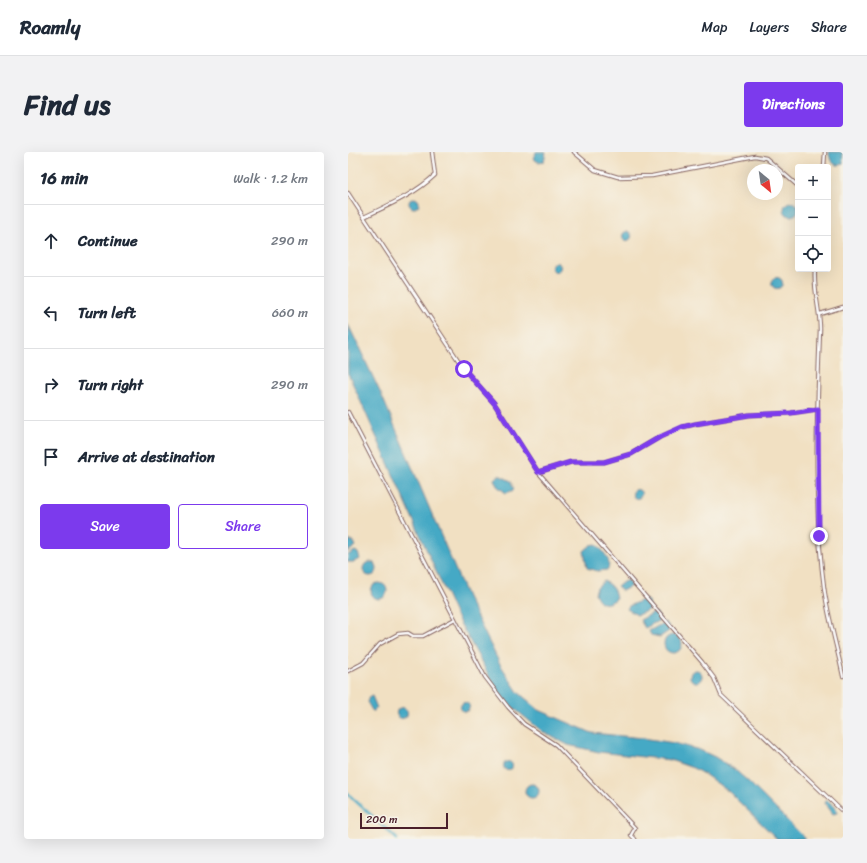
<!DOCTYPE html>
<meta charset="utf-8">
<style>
body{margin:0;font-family:Sriracha,sans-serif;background:#f2f2f3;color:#1f2937}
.controls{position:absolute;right:12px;top:12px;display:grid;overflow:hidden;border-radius:4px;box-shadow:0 4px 16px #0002}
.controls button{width:36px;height:36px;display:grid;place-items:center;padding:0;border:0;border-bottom:1px solid #e0e1e3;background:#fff;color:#1f2937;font:20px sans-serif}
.compass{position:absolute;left:399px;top:12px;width:36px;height:36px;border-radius:50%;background:#fff;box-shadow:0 4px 16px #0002;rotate:151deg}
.scale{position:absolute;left:12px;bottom:10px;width:88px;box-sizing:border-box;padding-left:4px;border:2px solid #4a1f2b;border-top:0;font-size:11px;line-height:14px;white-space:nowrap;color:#4a1f2b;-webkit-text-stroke:3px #f7f3e8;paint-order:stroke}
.stop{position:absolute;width:12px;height:12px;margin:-9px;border:3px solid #7c3aed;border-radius:50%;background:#fff}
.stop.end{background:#7c3aed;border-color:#fff;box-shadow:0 1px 4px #0008}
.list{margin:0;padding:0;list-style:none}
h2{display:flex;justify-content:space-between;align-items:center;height:52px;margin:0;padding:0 16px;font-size:17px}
h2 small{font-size:13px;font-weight:400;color:#747a83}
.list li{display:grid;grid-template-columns:26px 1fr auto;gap:12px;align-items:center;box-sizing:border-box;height:72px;padding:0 16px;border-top:1px solid #e0e1e3}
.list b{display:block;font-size:15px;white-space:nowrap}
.list em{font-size:13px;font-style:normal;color:#747a83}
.actions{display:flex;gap:8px;padding:12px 16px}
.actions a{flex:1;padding:9px 0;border:1px solid #7c3aed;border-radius:4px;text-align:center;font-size:14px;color:#7c3aed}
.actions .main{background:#7c3aed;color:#fff}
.icon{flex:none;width:22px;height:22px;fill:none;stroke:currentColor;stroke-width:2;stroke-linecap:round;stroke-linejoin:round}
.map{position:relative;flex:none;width:495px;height:687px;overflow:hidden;border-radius:4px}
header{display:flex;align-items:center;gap:24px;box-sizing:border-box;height:56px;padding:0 20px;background:#fff;border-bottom:1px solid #e0e1e3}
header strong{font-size:19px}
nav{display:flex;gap:22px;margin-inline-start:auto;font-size:14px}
.intro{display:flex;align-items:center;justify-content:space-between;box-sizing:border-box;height:96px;padding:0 24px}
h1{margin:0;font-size:28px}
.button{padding:10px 18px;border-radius:4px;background:#7c3aed;color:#fff;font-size:14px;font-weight:700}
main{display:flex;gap:24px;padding:0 24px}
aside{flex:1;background:#fff;border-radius:4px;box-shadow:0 4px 16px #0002}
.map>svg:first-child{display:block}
.water{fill:#45a9c5;stroke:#486478}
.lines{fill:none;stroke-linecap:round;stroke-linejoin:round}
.canal{stroke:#45a9c5;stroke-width:3}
.street-casing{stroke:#846360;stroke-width:4.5}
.street{stroke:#fff;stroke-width:2.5}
.route{stroke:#7c3aed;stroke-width:5}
</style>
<header>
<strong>Roamly</strong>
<nav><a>Map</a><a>Layers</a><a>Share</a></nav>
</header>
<div class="intro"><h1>Find us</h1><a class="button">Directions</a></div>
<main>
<aside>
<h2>16 min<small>Walk · 1.2 km</small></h2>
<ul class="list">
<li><svg class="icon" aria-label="ahead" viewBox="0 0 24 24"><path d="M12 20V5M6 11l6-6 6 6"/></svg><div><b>Continue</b></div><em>290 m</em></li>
<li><svg class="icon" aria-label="left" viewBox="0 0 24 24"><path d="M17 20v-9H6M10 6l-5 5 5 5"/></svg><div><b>Turn left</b></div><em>660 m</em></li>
<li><svg class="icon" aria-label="right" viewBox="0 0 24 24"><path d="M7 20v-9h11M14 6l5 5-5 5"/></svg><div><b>Turn right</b></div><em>290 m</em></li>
<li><svg class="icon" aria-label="arrive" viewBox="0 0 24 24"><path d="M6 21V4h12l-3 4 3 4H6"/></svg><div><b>Arrive at destination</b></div></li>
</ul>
<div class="actions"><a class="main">Save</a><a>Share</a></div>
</aside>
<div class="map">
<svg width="495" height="687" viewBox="0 0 495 687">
<rect width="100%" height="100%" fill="#f7f3e8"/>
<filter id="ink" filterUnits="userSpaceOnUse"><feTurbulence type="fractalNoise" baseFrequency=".025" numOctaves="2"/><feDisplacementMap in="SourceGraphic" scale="8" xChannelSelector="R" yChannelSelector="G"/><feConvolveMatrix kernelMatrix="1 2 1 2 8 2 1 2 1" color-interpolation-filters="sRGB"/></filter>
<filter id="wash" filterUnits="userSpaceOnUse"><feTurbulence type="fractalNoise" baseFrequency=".012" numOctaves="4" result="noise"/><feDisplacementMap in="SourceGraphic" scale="16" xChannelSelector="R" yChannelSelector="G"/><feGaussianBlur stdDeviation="0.9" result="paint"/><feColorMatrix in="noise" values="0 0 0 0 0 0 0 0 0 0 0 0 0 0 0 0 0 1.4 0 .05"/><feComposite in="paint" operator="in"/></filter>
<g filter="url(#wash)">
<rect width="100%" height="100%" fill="#f1e0c2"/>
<g class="water">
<polygon points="188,0 198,0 196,9 190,10 185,6"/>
<path d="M481,0h13l1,12c-9,4 -14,-4 -14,-12z"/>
<circle cx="66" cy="51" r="5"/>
<circle cx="443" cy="57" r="7"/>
<circle cx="279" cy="84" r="4.5"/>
<circle cx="208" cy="115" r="4.5"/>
<circle cx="429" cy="131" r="5.5"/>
<polygon points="0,172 34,244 119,445 152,512 170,540 191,558 244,581 295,586 326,591 352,598 367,605 386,617 401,630 458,687 429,687 380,639 359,624 345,616 322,608 251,600 220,593 195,580 157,549 146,533 107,462 0,221"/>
<polygon points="151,323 163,329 166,338 158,341 149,334 146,327"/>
<circle cx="289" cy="342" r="4.5"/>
<polygon points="0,389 5,389 8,394 0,400"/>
<path d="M248,392c7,6 17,18 11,26l-10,1 -10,-3 -3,-17 7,-6z"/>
<polygon points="7,399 10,401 12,407 5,410 0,410 0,403"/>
<circle cx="22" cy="417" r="7"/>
<polygon points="280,428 283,434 274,439 269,435 275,430"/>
<path d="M256,429c8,5 11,9 12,18 -10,7 -16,6 -21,-6l2,-6z"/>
<circle cx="31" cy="439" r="8"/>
<polygon points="296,447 300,449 303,457 289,463 279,457 281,454"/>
<polygon points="307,460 309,461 312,468 297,476 292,468"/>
<polygon points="317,470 321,474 321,479 312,485 303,483 301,479"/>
<circle cx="325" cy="492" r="9"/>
<circle cx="348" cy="524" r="6"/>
<polygon points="24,544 29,556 25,560 19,550 21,545"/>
<circle cx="117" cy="555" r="4.5"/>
<circle cx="54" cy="561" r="5.5"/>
<circle cx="160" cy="614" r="4.5"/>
<circle cx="184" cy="639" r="7"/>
<polygon points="479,648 488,656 489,661 485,662 477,651"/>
</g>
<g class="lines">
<polyline class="canal" points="0,642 49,687"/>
</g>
</g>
<g filter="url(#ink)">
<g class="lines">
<g class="street-casing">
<g id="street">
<polyline points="226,0 247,18 270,25 304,24 407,4 418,6 450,34"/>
<polyline points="476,15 477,0"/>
<polyline points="0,41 116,217 146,251 190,320 354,510 366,526 373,543 495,660"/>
<path d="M16,65c25,-12 51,-23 71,-42l-3,-23"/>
<path d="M467,117c-2,20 5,40 5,60 -3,85 -7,174 4,258 4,30 13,60 19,89"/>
<polyline points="472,162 495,155"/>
<polyline points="0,260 137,525 160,555 176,572 208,593 287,676 283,683 287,687"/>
<polyline points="190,320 223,310 256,310 283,302 312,285 335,275 347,272 401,263 443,261 470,257"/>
<polyline points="0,519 15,511 32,492 50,482 60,481 65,484 75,484 107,467"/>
</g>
</g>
<use href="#street" class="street"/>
</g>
</g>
<g class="lines" filter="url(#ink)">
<polyline class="route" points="116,217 146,251 190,320 223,310 256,310 283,302 312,285 334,275 347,272 401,263 443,261 470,257 471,384"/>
</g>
</svg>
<div class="controls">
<button>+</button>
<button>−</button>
<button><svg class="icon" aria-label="locate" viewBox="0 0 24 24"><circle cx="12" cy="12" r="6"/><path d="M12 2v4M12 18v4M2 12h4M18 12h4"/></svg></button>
</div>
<svg class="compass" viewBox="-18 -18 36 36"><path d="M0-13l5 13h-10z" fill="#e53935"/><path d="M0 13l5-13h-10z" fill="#747a83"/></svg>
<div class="scale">200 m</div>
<div class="stop" style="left:116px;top:217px"></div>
<div class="stop end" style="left:471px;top:384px"></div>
</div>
</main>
